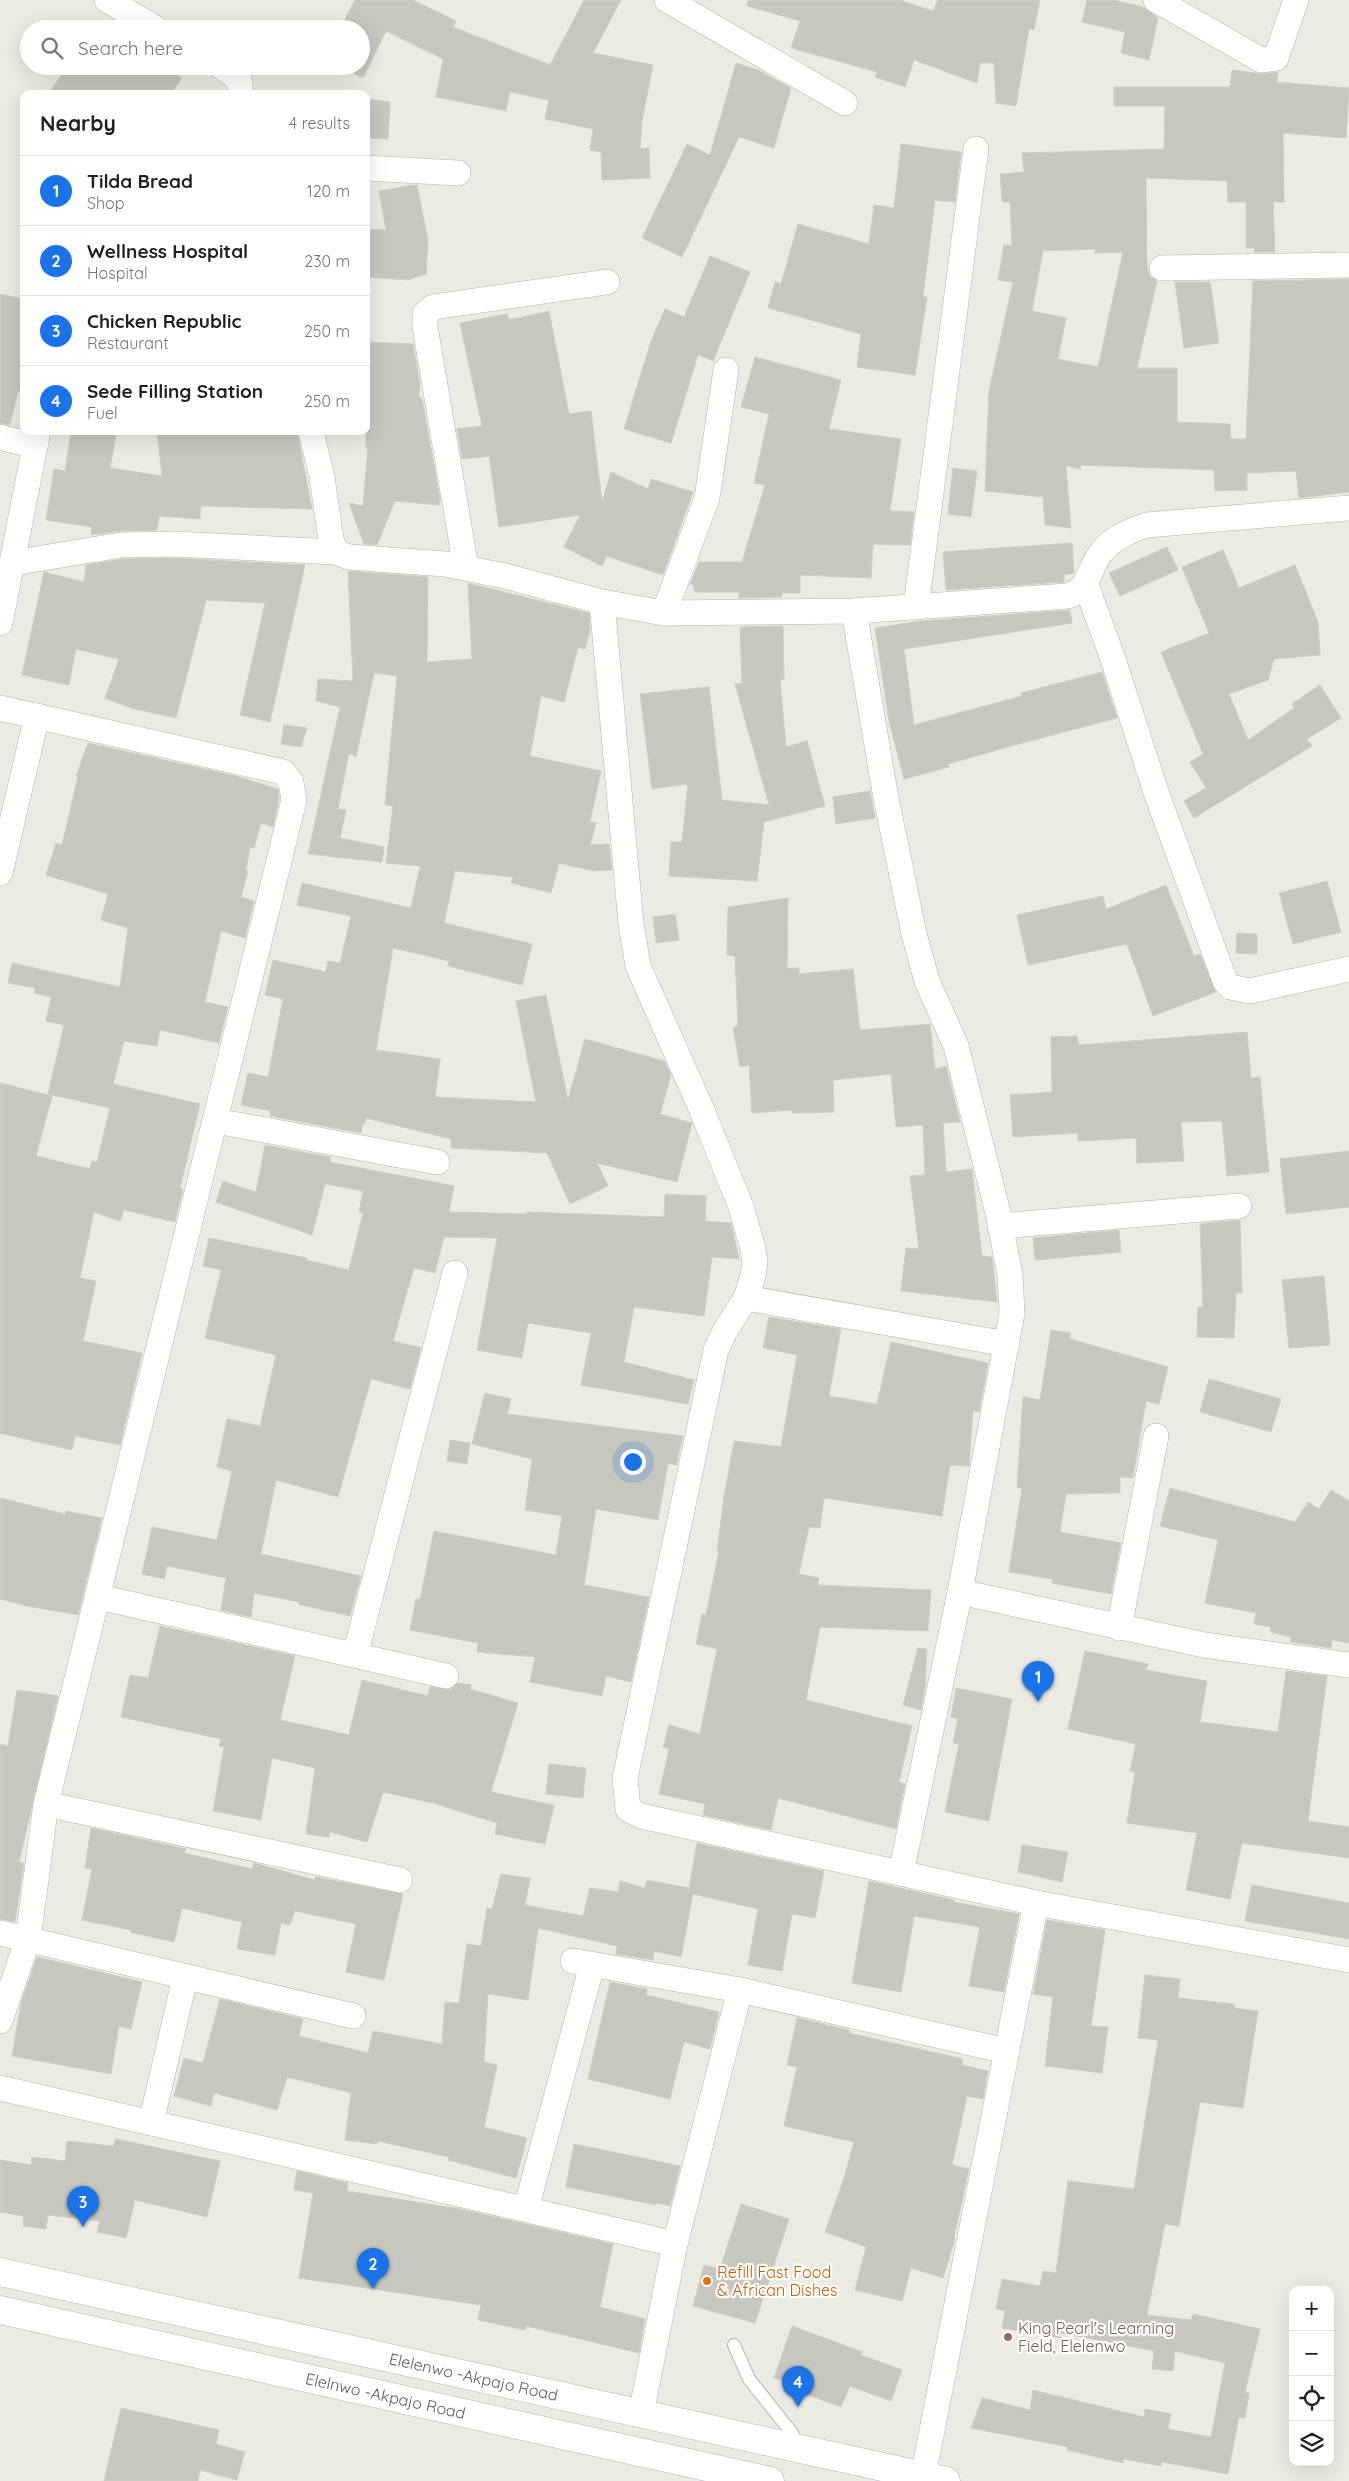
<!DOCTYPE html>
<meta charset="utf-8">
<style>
body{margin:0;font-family:Quicksand,sans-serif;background:#f6f6f6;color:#202124}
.controls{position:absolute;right:15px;bottom:15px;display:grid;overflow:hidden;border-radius:10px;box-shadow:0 5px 20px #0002}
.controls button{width:45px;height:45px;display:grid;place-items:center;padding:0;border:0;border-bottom:1px solid #e0e0e0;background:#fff;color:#202124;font:25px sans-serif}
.you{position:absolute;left:632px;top:1461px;width:18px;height:18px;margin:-12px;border:4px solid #fff;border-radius:50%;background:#1a73e8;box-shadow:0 0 0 8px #1a73e833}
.badge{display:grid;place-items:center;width:32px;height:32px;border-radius:50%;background:#1a73e8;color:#fff;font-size:16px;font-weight:700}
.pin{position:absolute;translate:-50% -41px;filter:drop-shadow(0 1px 2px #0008)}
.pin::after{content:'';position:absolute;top:26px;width:18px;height:15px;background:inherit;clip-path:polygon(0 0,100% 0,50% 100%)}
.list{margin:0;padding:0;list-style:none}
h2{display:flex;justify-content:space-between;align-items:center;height:65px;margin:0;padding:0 20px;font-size:21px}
h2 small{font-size:16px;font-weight:400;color:#757577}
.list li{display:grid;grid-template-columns:32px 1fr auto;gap:15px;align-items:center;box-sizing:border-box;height:70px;padding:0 20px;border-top:1px solid #e0e0e0}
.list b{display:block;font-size:19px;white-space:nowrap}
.list p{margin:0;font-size:16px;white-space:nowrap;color:#757577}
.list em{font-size:16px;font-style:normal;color:#757577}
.icon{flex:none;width:28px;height:28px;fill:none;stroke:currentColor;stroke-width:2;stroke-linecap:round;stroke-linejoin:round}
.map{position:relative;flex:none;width:1349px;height:2481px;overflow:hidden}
.search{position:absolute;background:#fff;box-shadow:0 5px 20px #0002;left:20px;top:20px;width:350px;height:55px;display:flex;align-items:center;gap:12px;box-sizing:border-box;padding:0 18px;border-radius:28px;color:#757577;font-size:19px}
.panel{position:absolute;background:#fff;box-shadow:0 5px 20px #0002;left:20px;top:90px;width:350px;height:345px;border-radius:10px}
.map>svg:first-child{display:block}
.building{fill:#c7c6bf;stroke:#cfcfc2;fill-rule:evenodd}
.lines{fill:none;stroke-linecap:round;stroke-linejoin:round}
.lane-casing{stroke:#b3b3b8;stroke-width:14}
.street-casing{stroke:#b3b3b8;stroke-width:26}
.secondary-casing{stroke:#b4b5bb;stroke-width:29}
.lane{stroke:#fff;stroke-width:12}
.street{stroke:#fff;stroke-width:25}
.secondary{stroke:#fff;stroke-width:28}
.food-dot{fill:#e8710a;stroke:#fff;stroke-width:2}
.education-dot{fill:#8d6e63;stroke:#fff;stroke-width:2}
.labels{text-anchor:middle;stroke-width:4.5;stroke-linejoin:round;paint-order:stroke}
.food-label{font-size:16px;fill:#c56008;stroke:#fff;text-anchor:start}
.education-label{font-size:16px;fill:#785e54;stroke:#fff;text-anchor:start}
.street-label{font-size:16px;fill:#5b5c61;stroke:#fff}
</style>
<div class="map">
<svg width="1349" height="2481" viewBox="0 0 1349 2481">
<rect width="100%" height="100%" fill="#ebebe3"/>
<g class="building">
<polygon points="355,0 413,0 456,21 453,27 550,65 584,0 621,0 593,53 653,65 642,121 640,149 649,148 650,178 602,180 601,152 590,150 593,129 545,119 549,100 510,92 506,111 436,97 443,59 386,31 363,78 339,66 361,66 361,29 340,29"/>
<polygon points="748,0 900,0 933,11 938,0 1040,0 1034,30 1029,29 1016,106 996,103 994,63 980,63 977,83 914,60 905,87 875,77 877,72 791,48 800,21 747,6"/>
<polygon points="1087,0 1114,0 1143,7 1158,18 1149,60 1121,53 1125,32 1082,22"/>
<polygon points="736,63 758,70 791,88 774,148 739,137 682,257 642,238 687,144 710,155"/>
<polygon points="68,66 164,66 182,78 171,94 48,94"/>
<path d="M1232,70l30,4 16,-2 -1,10 72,6 -3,50 -63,-5 1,69h-11l2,50h-21l1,-4h-9v-46h-18l-1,-21 -81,-3 1,89 3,9 7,5 -20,87h40v54l53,2 1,15h15l7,-158 96,-2v213l-50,6 -3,-27 -49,2v17l-32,1 -1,-21 -133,-5 -1,4 -14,-3 5,62 -26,-3 -2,-28 -58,-6 4,-100 24,-109 -15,-2 6,-35 8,1 -2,-44h-8l-2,-28 24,-2 -2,-19 142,-4 1,-43h-51v-19h116zM1095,249v4l28,-1 -25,115 -40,-8 8,-41 -34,-7 11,-60z"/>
<polygon points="366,99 390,102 388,139 366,138"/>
<polygon points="901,144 961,152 955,202 935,200 923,297 927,297 915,375 857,367 861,334 768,308 775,282 781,284 798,224 869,244 874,205 894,208"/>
<polygon points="412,185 417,185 428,241 426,274 408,280 366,277 366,229 386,230 379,191"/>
<polygon points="710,256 750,272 713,361 698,355 671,443 624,429 651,341 665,309 684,317"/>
<polygon points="1175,282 1210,282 1219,343 1184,348"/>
<polygon points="0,294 24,299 24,392 18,391 10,425 0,423"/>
<polygon points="549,311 569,414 591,411 602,502 611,472 648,489 651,479 693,492 663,575 607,556 602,566 564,547 580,515 499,527 489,456 462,459 457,429 482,426 460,323 507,314 509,320"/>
<polygon points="366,342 413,344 420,384 419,398 422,398 440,499 439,505 395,501 377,545 364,544 349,503 363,506 368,448 366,448"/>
<polygon points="755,357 841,380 829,429 901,439 890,511 914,512 910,545 873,544 871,578 800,575 800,593 782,593 782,597 739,598 739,592 694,592 694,585 690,584 699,562 742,562 765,485 754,483 769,414 741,407"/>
<polygon points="71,431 94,431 116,435 110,468 162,476 157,431 297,431 312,509 201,506 200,519 159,516 157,530 121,531 91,535 92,527 46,520 54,469 65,471"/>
<polygon points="953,468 977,471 971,517 948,514"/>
<polygon points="1072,543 1074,573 1064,575 1064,582 946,590 943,552"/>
<polygon points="1167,547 1178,570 1120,596 1109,573"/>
<polygon points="1223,550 1239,588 1295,565 1318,622 1320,655 1274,659 1268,680 1229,694 1248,740 1294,708 1292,704 1320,685 1341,718 1307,739 1312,746 1194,818 1184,801 1206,788 1190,762 1203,754 1161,652 1209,633 1182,567"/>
<polygon points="173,558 305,565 270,722 240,715 265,603 206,600 176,718 131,708 105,698 119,659 76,649 69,685 22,675 44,572 84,582 86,565 122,559"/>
<polygon points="348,571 428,577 427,662 472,659 468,583 589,613 590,631 585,649 578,647 564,702 541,696 530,756 601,771 590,822 596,823 590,845 609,844 612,870 593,871 559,863 551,893 511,883 513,877 455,871 444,923 532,944 522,985 448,966 449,961 393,948 376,1050 440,1059 435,1097 536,1102 516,1001 546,995 568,1100 585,1039 664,1061 671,1075 660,1114 692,1123 677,1182 597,1163 608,1186 570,1204 547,1153 451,1148 451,1139 366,1118 365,1124 363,1123 361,1133 270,1116 271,1111 241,1105 248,1073 268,1077 283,999 265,995 273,960 326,972 328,961 340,963 351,916 297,905 302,883 411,908 420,866 386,863 393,806 385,805 397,676 374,673 356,757 349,753 338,809 346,810 340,838 384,847 382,862 308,854 340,707 316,701 318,679 353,681"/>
<polygon points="1070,610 1072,623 904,649 914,725 1022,696 1021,693 1102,672 1117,718 1015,745 948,764 949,767 904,779 889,721 875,628 921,621"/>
<polygon points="783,626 784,680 780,680 786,747 807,741 825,806 764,822 757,881 669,876 671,842 682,842 688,784 652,789 640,694 709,687 722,800 769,805 735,684 742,683 740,627"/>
<polygon points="284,725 307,728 301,747 281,744"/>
<polygon points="88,743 236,776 278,789 279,799 273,827 261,823 254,848 250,847 246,870 248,871 241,897 254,901 245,938 221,931 205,1002 228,1007 219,1043 160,1030 157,1046 124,1041 113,1084 200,1104 180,1188 183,1189 175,1222 124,1210 120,1221 94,1212 80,1278 96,1281 83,1341 142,1353 120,1445 75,1436 72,1450 0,1433 0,1083 52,1096 36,1156 90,1169 92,1161 97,1162 110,1108 48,1094 64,1025 46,1021 51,997 34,993 35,988 8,983 12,963 120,987 128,928 101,920 108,894 46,875 56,843 62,845 78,776 76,776"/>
<polygon points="870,791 875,818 836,824 833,797"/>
<polygon points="1327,881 1341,932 1293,944 1279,893"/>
<polygon points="1166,885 1194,956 1200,954 1216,992 1153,1016 1127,944 1028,965 1017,915 1103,896 1106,909"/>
<polygon points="788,898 787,968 799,968 799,974 853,969 860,1030 930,1024 935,1069 946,1066 960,1122 943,1123 946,1172 972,1169 982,1256 992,1257 997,1302 901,1291 906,1248 919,1249 910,1176 925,1175 923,1125 896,1127 891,1074 833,1080 834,1112 792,1113 792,1110 752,1113 749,1065 740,1067 733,1027 738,1026 735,956 727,955 728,907"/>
<polygon points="675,914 679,940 656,943 653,917"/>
<polygon points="1237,933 1257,934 1257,954 1236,953"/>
<polygon points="1247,1032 1251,1078 1260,1077 1269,1172 1227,1176 1222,1121 1181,1122 1184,1161 1137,1163 1136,1138 1078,1141 1078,1133 1013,1137 1010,1095 1052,1092 1051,1037 1077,1036 1079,1045"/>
<polygon points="265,1145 330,1157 330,1162 454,1186 449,1212 527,1214 527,1212 664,1217 665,1194 706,1196 705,1221 731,1223 739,1259 712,1257 704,1316 634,1307 624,1362 694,1380 688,1404 581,1385 591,1333 528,1323 522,1358 477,1350 497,1238 444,1237 435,1273 414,1268 393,1341 421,1348 410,1389 371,1379 338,1497 276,1480 261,1554 361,1576 350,1616 298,1604 299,1602 254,1593 251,1617 221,1610 226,1578 167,1566 164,1579 142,1574 152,1527 217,1540 232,1471 217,1467 227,1419 260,1426 276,1355 205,1338 221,1270 203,1266 209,1238 307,1258 306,1260 349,1270 363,1213 359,1212 363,1191 325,1184 312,1235 216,1202 223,1181 256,1192"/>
<polygon points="1349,1151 1349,1207 1286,1214 1280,1159"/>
<polygon points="1240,1220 1242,1293 1236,1293 1234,1338 1197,1337 1198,1307 1203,1307 1200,1224"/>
<polygon points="1119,1230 1121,1252 1035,1260 1033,1238"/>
<polygon points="1324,1276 1330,1345 1289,1348 1282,1280"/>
<polygon points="769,1317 841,1329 829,1396 877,1404 891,1342 988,1363 979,1412 973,1411 969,1466 950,1465 942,1516 824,1498 820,1528 809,1527 799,1574 819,1578 818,1585 931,1590 928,1631 820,1627 806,1700 912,1726 899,1782 905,1784 896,1829 778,1798 771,1830 703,1815 705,1804 659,1794 669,1749 663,1747 669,1725 700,1734 717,1649 696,1644 702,1614 706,1615 719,1551 717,1551 724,1497 734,1441 781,1447 797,1355 763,1348"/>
<polygon points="1051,1330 1070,1333 1070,1339 1168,1367 1159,1404 1146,1401 1133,1478 1120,1477 1120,1493 1066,1494 1060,1532 1121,1543 1111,1594 1052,1583 1053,1579 1009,1572 1022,1488 1017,1488 1023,1397 1040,1400"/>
<polygon points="1209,1379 1281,1399 1271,1432 1200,1412"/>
<polygon points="485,1393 511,1399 507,1414 683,1436 676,1465 668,1463 658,1520 596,1509 584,1585 649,1597 631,1682 606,1676 602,1696 530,1682 535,1657 477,1652 478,1643 410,1630 416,1599 420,1599 434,1531 556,1555 562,1516 525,1510 532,1459 472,1444"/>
<polygon points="450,1440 470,1443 467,1464 447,1461"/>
<polygon points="1170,1488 1295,1522 1308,1502 1319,1509 1331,1490 1349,1501 1349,1643 1332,1640 1331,1648 1290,1642 1291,1637 1270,1632 1271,1627 1254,1624 1256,1613 1205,1603 1218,1540 1160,1526"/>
<polygon points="0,1498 65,1514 66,1511 102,1518 78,1615 27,1606 0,1599"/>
<polygon points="160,1626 295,1656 280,1720 349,1735 362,1680 428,1696 430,1687 450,1690 458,1683 471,1685 470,1689 518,1703 491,1792 554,1805 545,1844 495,1834 497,1823 433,1803 383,1792 367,1842 330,1832 329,1837 306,1834 315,1768 272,1758 261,1820 213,1811 224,1747 219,1746 221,1739 121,1717 130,1675 148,1678"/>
<polygon points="918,1648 927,1649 925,1687 921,1710 903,1705"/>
<polygon points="1085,1651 1148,1664 1146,1670 1207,1681 1200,1722 1278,1732 1286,1671 1327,1676 1308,1821 1349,1827 1349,1858 1242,1843 1230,1899 1186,1890 1197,1833 1127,1823 1135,1772 1130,1771 1136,1744 1068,1729"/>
<polygon points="956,1688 1012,1699 989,1821 945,1812 959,1744 953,1743 958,1719 951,1717"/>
<polygon points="17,1690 58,1696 19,1862 24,1863 15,1922 0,1919 0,1744 8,1746"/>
<polygon points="549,1764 586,1768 583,1798 546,1794"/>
<polygon points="91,1828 186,1849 184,1853 252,1869 254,1863 315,1880 316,1877 403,1894 384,1980 346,1972 356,1924 295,1911 290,1925 281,1923 275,1955 237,1949 242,1922 182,1908 174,1942 130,1932 131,1930 82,1920 92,1869 85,1868"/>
<polygon points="697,1843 824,1871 815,1918 792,1914 782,1971 748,1965 758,1909 693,1894 681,1957 654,1951 653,1960 616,1954 617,1946 538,1928 528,2000 488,1994 484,2062 497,2065 484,2127 527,2138 516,2178 448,2160 449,2157 378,2141 377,2144 345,2140 351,2093 287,2077 277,2110 214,2093 211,2106 174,2096 184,2058 203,2063 220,1999 303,2019 299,2036 368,2053 373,2031 442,2044 445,2002 459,2003 467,1944 481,1946 487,1908 492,1909 501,1874 530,1878 525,1905 583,1916 590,1888 618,1892 620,1881 645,1888 647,1880 689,1888"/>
<polygon points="1022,1845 1068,1852 1062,1882 1018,1872"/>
<polygon points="869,1881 954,1900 954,1902 1019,1914 1004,1992 969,1986 980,1927 914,1916 901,1992 852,1983"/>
<polygon points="1252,1885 1349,1903 1349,1939 1245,1921"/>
<polygon points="1047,1920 1105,1930 1091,2026 1108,2027 1102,2073 1045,2066 1053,1997 1033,1994"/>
<polygon points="37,1957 142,1982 131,2029 119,2026 111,2074 12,2056 21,2003"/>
<polygon points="1145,1975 1180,1979 1178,1998 1234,2004 1234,2008 1258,2011 1243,2108 1200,2102 1179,2226 1165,2224 1147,2315 1191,2320 1193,2314 1260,2329 1245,2392 1249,2393 1245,2418 1239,2417 1228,2474 1162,2462 1161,2466 1124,2459 1123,2463 1067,2450 1068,2447 971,2428 982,2398 1030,2410 1033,2390 1144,2417 1145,2409 1171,2414 1168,2429 1211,2437 1225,2363 1175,2351 1173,2371 1152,2369 1154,2351 1060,2333 1060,2338 1002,2328 1005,2311 996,2309 1002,2279 1040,2286 1043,2271 1056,2273 1068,2181 1134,2189 1158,2040 1138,2038"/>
<polygon points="610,1982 647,1989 646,1995 719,2012 710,2049 684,2042 670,2099 588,2079"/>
<polygon points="797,2018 849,2030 849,2033 963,2059 962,2065 988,2071 983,2099 967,2096 952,2165 969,2169 954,2237 955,2239 943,2278 911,2268 902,2301 855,2290 866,2247 825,2232 844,2178 854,2142 784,2126 797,2067 787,2065"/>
<polygon points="116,2139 220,2161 207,2217 135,2200 126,2238 97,2232 100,2221 48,2215 46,2229 23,2226 24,2216 0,2212 0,2160 31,2165 32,2157 65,2161 67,2141 113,2146"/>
<polygon points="574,2144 680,2166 670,2206 657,2203 656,2205 566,2187"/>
<polygon points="297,2171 348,2183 347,2191 460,2209 613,2244 600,2307 645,2319 639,2353 526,2326 525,2330 478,2320 481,2305 299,2278 313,2193 294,2190"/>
<polygon points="741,2204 789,2219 755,2323 693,2306 704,2265 720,2269"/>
<polygon points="792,2326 863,2352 861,2355 902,2370 891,2401 850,2386 841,2407 793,2389 795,2384 774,2378"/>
<polygon points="121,2408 219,2430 216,2444 245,2452 237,2480 200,2470 198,2481 104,2481"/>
</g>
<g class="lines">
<g class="lane-casing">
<polyline id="lane" points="734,2345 749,2379 792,2433 799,2448"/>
</g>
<g class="street-casing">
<g id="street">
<polyline points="107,0 157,29"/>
<polyline points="667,0 845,103"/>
<polyline points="1156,0 1261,60 1276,58 1296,0"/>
<polyline points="221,66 239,79 241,94"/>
<polyline points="366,168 458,173"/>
<polyline points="1162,268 1349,265"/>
<path d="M311,431l11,46 9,63 5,12 13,5 96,7 60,12 97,26 62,11 190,-2 214,-15c24,-10 19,-25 32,-42 12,-16 29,-23 47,-29l202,-17"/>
<polyline points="0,437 35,446"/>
<polyline points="13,563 121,545 173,544 336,552"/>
<polyline points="466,568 425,327 425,314 433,307 607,282"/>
<polyline points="1086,585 1113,659 1156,792 1225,981 1230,987 1250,991 1349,969"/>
<polyline points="602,602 631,924 638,966 701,1108 741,1207 753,1249 755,1262 753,1276 746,1298 725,1331 716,1350 625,1778 628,1809 641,1816 1036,1903 1349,1960"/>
<polyline points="916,607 976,149"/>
<polyline points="854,611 886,798 914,934 927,981 956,1046 998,1213 1010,1275 1012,1313 960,1592 901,1873"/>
<polyline points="664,613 707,498 726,370"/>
<polyline points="0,623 38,431"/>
<polyline points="0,708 283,772 291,782 294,800 46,1804 28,1939 0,2021"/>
<polyline points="0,873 37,716"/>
<polyline points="216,1121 437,1162"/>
<polyline points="1000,1226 1239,1206"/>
<polyline points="746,1298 1007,1344"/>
<polyline points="960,1592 1204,1645 1349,1665"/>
<polyline points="99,1597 446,1676"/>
<polyline points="1119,1628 1156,1436"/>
<polyline points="355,1655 455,1273"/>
<polyline points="46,1804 400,1880"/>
<polyline points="0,1933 353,2016"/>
<polyline points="573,1961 740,1990 1006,2051"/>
<polyline points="0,2088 675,2244"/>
<polyline points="151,2123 185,1978"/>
<polyline points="526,2209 592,1965"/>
<polyline points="641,2414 675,2244 740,1990"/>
<polyline points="923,2476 1036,1903"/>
</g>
</g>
<g class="secondary-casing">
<g id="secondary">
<path id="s1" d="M0,2272l946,209"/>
<path id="s2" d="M0,2310l770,171"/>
</g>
</g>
<use href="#lane" class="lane"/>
<use href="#street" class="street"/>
<use href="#secondary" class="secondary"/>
</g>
<circle class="food-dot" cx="707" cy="2281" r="5"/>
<circle class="education-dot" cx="1008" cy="2337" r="5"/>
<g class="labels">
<g class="food-label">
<text x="717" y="2278">Refill Fast Food<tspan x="717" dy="18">&amp; African Dishes</tspan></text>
</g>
<g class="education-label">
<text x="1018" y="2334">King Pearl's Learning<tspan x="1018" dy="18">Field, Elelenwo</tspan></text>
</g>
<g class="street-label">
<text dy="6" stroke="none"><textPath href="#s1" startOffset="485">Elelenwo -Akpajo Road</textPath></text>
<text dy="6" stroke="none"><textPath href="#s2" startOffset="395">Elelnwo -Akpajo Road</textPath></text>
</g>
</g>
</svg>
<div class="controls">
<button>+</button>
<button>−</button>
<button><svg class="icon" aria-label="locate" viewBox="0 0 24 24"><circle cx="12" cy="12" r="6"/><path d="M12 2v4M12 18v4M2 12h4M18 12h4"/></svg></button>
<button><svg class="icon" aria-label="layers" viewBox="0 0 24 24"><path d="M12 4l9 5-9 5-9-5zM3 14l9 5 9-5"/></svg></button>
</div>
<div class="you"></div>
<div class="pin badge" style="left:1038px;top:1702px">1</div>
<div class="pin badge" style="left:373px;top:2289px">2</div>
<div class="pin badge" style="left:83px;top:2227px">3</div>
<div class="pin badge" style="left:798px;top:2407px">4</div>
<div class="search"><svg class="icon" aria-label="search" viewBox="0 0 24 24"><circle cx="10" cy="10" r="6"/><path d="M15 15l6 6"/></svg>Search here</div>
<section class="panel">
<h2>Nearby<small>4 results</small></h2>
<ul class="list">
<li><span class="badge">1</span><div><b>Tilda Bread</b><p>Shop</p></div><em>120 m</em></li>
<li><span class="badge">2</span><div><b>Wellness Hospital</b><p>Hospital</p></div><em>230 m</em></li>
<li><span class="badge">3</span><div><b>Chicken Republic</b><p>Restaurant</p></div><em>250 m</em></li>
<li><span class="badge">4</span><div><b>Sede Filling Station</b><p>Fuel</p></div><em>250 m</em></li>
</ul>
</section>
</div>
